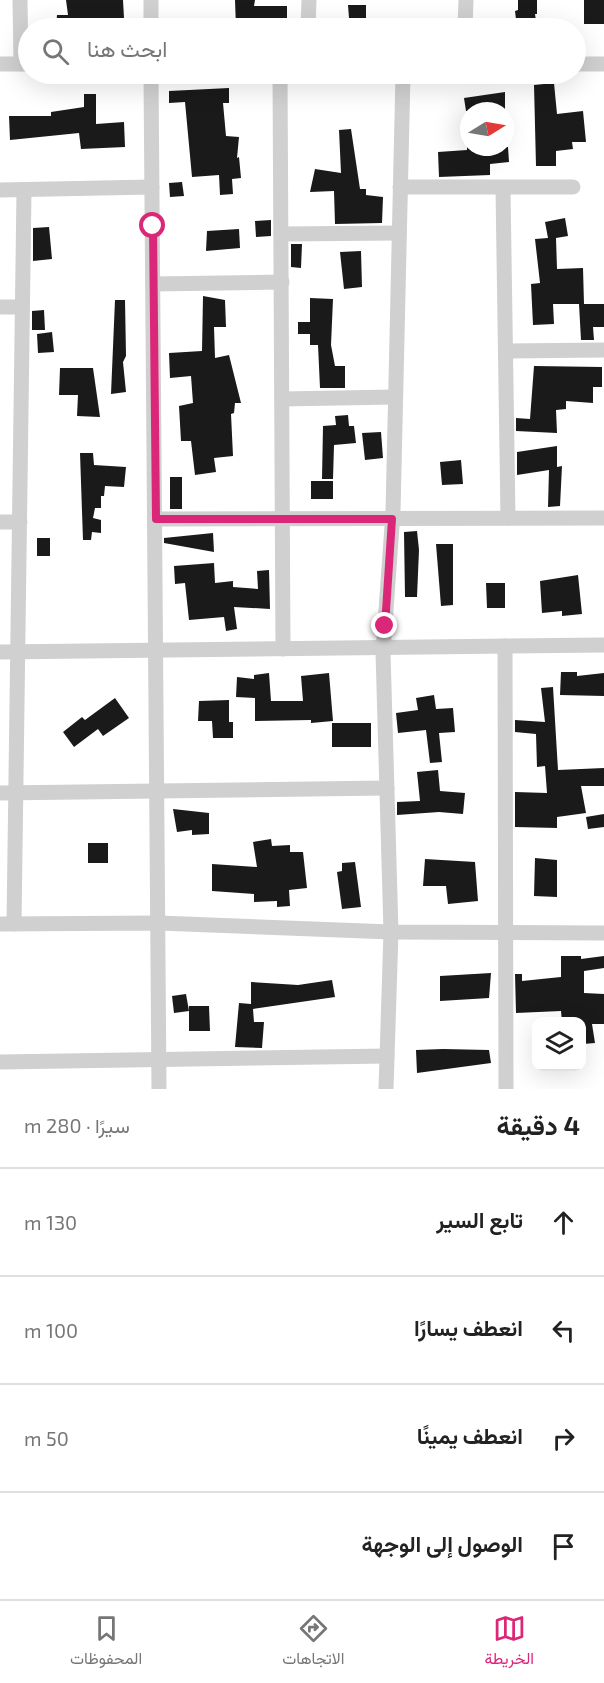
<!DOCTYPE html>
<html lang="ar">
<meta charset="utf-8">
<style>
body{margin:0;font-family:"Exo 2",Vazirmatn,sans-serif;background:#f2f2f2;color:#222;direction:rtl}
.controls{position:absolute;right:18px;bottom:18px;display:grid;overflow:hidden;border-radius:12px;box-shadow:0 6px 24px #0002}
.controls button{width:54px;height:54px;display:grid;place-items:center;padding:0;border:0;border-bottom:2px solid #e0e0e0;background:#fff;color:#222;font:30px sans-serif}
.compass{position:absolute;left:460px;top:102px;width:54px;height:54px;border-radius:50%;background:#fff;box-shadow:0 6px 24px #0002;rotate:79deg}
.stop{position:absolute;width:18px;height:18px;margin:-14px;border:4px solid #db2777;border-radius:50%;background:#fff}
.stop.end{background:#db2777;border-color:#fff;box-shadow:0 2px 6px #0008}
.list{margin:0;padding:0;list-style:none}
h2{display:flex;justify-content:space-between;align-items:center;height:78px;margin:0;padding:0 24px;font-size:26px}
h2 small{font-size:20px;font-weight:400;color:#767676}
.list li{display:grid;grid-template-columns:39px 1fr auto;gap:18px;align-items:center;box-sizing:border-box;height:108px;padding:0 24px;border-top:2px solid #e0e0e0}
.list b{display:block;font-size:22px;white-space:nowrap}
.list em{font-size:20px;font-style:normal;color:#767676}
.icon{flex:none;width:33px;height:33px;fill:none;stroke:currentColor;stroke-width:2;stroke-linecap:round;stroke-linejoin:round}
.map{position:relative;flex:none;width:604px;height:1089px;overflow:hidden;direction:ltr}
.search{position:absolute;background:#fff;box-shadow:0 6px 24px #0002;left:18px;right:18px;top:18px;height:66px;display:flex;align-items:center;gap:15px;box-sizing:border-box;padding:0 21px;border-radius:33px;color:#767676;font-size:22px}
.sheet{height:510px;background:#fff}
nav{display:flex;justify-content:space-around;align-items:center;box-sizing:border-box;height:84px;border-top:2px solid #e0e0e0;background:#fff;font-size:16px;color:#767676}
nav a{display:grid;justify-items:center;gap:3px}
nav .on{color:#db2777}
.map>svg:first-child{display:block}
.building{fill:#1a1a1a}
.lines{fill:none;stroke-linecap:round;stroke-linejoin:round}
.minor{stroke:#d0d0d0;stroke-width:15}
.route{stroke:#db2777;stroke-width:8}
</style>
<div class="map">
<svg width="604" height="1089" viewBox="0 0 604 1089">
<rect width="100%" height="100%" fill="#fff"/>
<g class="building">
<polygon points="66,0 123,0 124,18 83,19 85,28 56,28 57,15 68,15"/>
<polygon points="235,0 255,0 254,6 287,6 287,23 255,23 255,28 236,28"/>
<polygon points="518,0 537,0 537,14 535,14 537,28 517,28 515,11 518,10"/>
<rect x="584" y="0" width="20" height="24"/>
<polygon points="348,5 366,5 366,18 349,18"/>
<polygon points="554,83 557,114 583,111 586,142 572,142 573,149 556,151 556,166 536,166 534,85"/>
<polygon points="229,88 229,103 223,103 226,136 239,137 237,158 239,157 241,178 232,179 233,194 220,195 219,175 192,177 185,102 169,103 169,91"/>
<polygon points="505,92 505,111 466,111 464,98"/>
<polygon points="84,94 96,94 96,124 124,122 125,147 81,149 79,133 10,140 9,116 51,116 51,112 84,107"/>
<polygon points="351,129 360,189 366,189 366,195 383,197 382,223 335,224 334,191 310,192 315,169 341,173 339,130"/>
<polygon points="467,147 508,147 509,162 490,164 490,175 439,177 438,152 467,150"/>
<polygon points="182,182 184,196 170,197 169,183"/>
<polygon points="565,218 568,236 556,238 557,269 583,268 584,304 604,304 604,327 593,327 594,340 581,340 579,304 553,304 554,324 533,325 531,284 540,283 535,239 548,238 545,222"/>
<polygon points="271,220 271,236 256,237 255,221"/>
<polygon points="49,227 52,259 33,261 33,228"/>
<polygon points="239,229 240,248 206,251 207,231"/>
<polygon points="291,244 302,244 301,268 291,267"/>
<polygon points="361,251 362,287 344,289 340,252"/>
<polygon points="203,296 225,300 226,327 214,327 215,358 229,355 241,403 235,403 234,413 231,414 233,456 214,458 216,472 195,475 191,441 181,441 179,406 193,403 191,376 170,378 169,353 202,351"/>
<polygon points="310,298 333,299 331,345 335,366 345,366 345,388 320,388 318,345 310,345 310,334 298,334 298,322 310,322"/>
<polygon points="115,300 125,300 126,356 123,362 126,392 111,394"/>
<polygon points="44,310 45,330 32,330 32,311"/>
<polygon points="52,332 54,352 38,353 37,334"/>
<polygon points="534,366 602,367 602,387 593,387 593,403 566,401 566,409 556,410 557,433 516,431 516,418 530,419"/>
<polygon points="60,368 93,368 100,417 77,416 78,395 59,395"/>
<polygon points="348,415 349,426 354,426 356,443 334,445 333,479 322,479 323,426 336,425 335,416"/>
<polygon points="381,432 383,458 365,460 362,433"/>
<polygon points="557,446 557,467 562,466 560,506 548,507 549,470 517,475 517,452"/>
<polygon points="80,453 93,453 94,465 126,467 124,487 105,486 104,496 101,496 101,508 95,508 93,518 101,520 101,533 92,532 91,540 83,540"/>
<polygon points="461,460 463,484 442,485 440,462"/>
<rect x="170" y="477" width="12" height="32"/>
<rect x="311" y="481" width="22" height="18"/>
<polygon points="417,531 419,550 417,597 405,597 404,532"/>
<polygon points="213,533 214,552 164,543 164,538"/>
<rect x="37" y="538" width="13" height="18"/>
<polygon points="436,544 453,544 453,605 441,606"/>
<polygon points="214,563 215,583 233,581 233,587 258,589 257,571 269,570 270,609 234,607 237,629 226,631 224,617 189,620 185,583 175,584 174,566"/>
<polygon points="578,575 582,614 562,616 562,611 542,613 540,581"/>
<polygon points="486,583 505,583 505,608 487,608"/>
<polygon points="561,672 577,672 577,676 604,673 604,696 560,695"/>
<polygon points="269,673 271,701 303,701 301,676 329,673 333,721 311,723 311,720 255,721 255,698 236,697 237,677 254,679 254,675"/>
<polygon points="553,687 558,770 604,768 604,786 581,786 586,813 557,817 557,828 515,827 515,792 547,793 545,766 537,767 536,734 515,732 515,720 545,722 541,688"/>
<polygon points="434,695 436,709 453,708 455,732 439,733 442,762 430,763 426,730 398,733 396,713 418,710 416,698"/>
<polygon points="115,698 129,718 103,736 98,729 74,747 63,732 82,717 85,720"/>
<polygon points="229,700 229,722 233,722 233,738 213,738 212,721 198,721 199,701"/>
<rect x="332" y="723" width="39" height="24"/>
<polygon points="438,770 440,791 465,793 463,814 439,812 397,815 397,802 420,801 417,772"/>
<polygon points="173,809 209,813 209,834 192,835 192,830 177,832"/>
<polygon points="604,814 604,827 588,829 586,817"/>
<polygon points="271,839 272,846 290,845 290,852 303,852 307,888 289,890 290,906 277,907 277,901 254,902 254,894 212,891 212,864 257,867 253,842"/>
<rect x="88" y="843" width="20" height="20"/>
<polygon points="535,858 557,860 557,897 534,896"/>
<polygon points="425,859 475,862 478,901 448,904 446,886 423,886"/>
<polygon points="355,862 361,907 342,909 337,872 342,871 342,863"/>
<polygon points="561,956 581,956 581,959 604,956 604,968 584,971 584,993 604,994 604,1024 592,1024 595,1043 583,1044 582,1022 562,1022 561,1011 516,1013 515,974 522,974 522,981 561,977"/>
<polygon points="491,973 489,998 440,1001 440,976"/>
<polygon points="332,980 335,997 253,1009 254,1022 264,1022 262,1048 235,1047 239,1003 251,1004 251,982 298,985"/>
<polygon points="186,994 189,1011 174,1013 172,996"/>
<polygon points="189,1006 209,1006 210,1031 189,1031"/>
<polygon points="443,1049 489,1050 491,1063 417,1073 416,1050"/>
</g>
<g class="lines">
<g class="minor">
<polyline points="20,0 21,64"/>
<polyline points="151,28 151,0"/>
<polyline points="308,28 309,0"/>
<polyline points="465,28 466,0"/>
<polyline points="0,64 28,64"/>
<polyline points="576,64 604,64"/>
<polyline points="151,74 159,1089"/>
<polyline points="280,74 283,649"/>
<polyline points="400,187 573,187"/>
<polyline points="503,189 508,518"/>
<polyline points="0,190 152,187"/>
<polyline points="281,234 399,233"/>
<polyline points="153,284 282,282"/>
<polyline points="0,307 22,307"/>
<polyline points="506,351 604,350"/>
<polyline points="282,399 395,397"/>
<polyline points="156,519 604,518"/>
<polyline points="0,522 20,522"/>
<polyline points="505,646 506,1089"/>
<polyline points="0,652 604,645"/>
<polyline points="0,793 387,788"/>
<polyline points="0,924 159,923 391,932 604,933"/>
<polyline points="14,924 24,191"/>
<polyline points="0,1062 387,1056"/>
<polyline points="386,1089 391,932 383,652 393,512 403,74"/>
</g>
</g>
<g class="lines">
<polyline class="route" points="153,226 156,519 392,519 385,626"/>
</g>
</svg>
<div class="controls">
<button><svg class="icon" aria-label="layers" viewBox="0 0 24 24"><path d="M12 4l9 5-9 5-9-5zM3 14l9 5 9-5"/></svg></button>
</div>
<svg class="compass" viewBox="-18 -18 36 36"><path d="M0-13l5 13h-10z" fill="#e53935"/><path d="M0 13l5-13h-10z" fill="#767676"/></svg>
<div class="stop" style="left:153px;top:226px"></div>
<div class="stop end" style="left:385px;top:626px"></div>
<div class="search"><svg class="icon" aria-label="search" viewBox="0 0 24 24"><circle cx="10" cy="10" r="6"/><path d="M15 15l6 6"/></svg>ابحث هنا</div>
</div>
<section class="sheet">
<h2>4 دقيقة<small>سيرًا · 280 m</small></h2>
<ul class="list">
<li><svg class="icon" aria-label="ahead" viewBox="0 0 24 24"><path d="M12 20V5M6 11l6-6 6 6"/></svg><div><b>تابع السير</b></div><em>130 m</em></li>
<li><svg class="icon" aria-label="left" viewBox="0 0 24 24"><path d="M17 20v-9H6M10 6l-5 5 5 5"/></svg><div><b>انعطف يسارًا</b></div><em>100 m</em></li>
<li><svg class="icon" aria-label="right" viewBox="0 0 24 24"><path d="M7 20v-9h11M14 6l5 5-5 5"/></svg><div><b>انعطف يمينًا</b></div><em>50 m</em></li>
<li><svg class="icon" aria-label="arrive" viewBox="0 0 24 24"><path d="M6 21V4h12l-3 4 3 4H6"/></svg><div><b>الوصول إلى الوجهة</b></div></li>
</ul>
</section>
<nav>
<a class="on"><svg class="icon" aria-label="map" viewBox="0 0 24 24"><path d="M3 6l6-2 6 2 6-2v14l-6 2-6-2-6 2zM9 4v14M15 6v14"/></svg>الخريطة</a>
<a><svg class="icon" aria-label="directions" viewBox="0 0 24 24"><path d="M12 3l9 9-9 9-9-9zM9 14v-3h6M13 9l2 2-2 2"/></svg>الاتجاهات</a>
<a><svg class="icon" aria-label="saved" viewBox="0 0 24 24"><path d="M7 4h10v16l-5-4-5 4z"/></svg>المحفوظات</a>
</nav>
